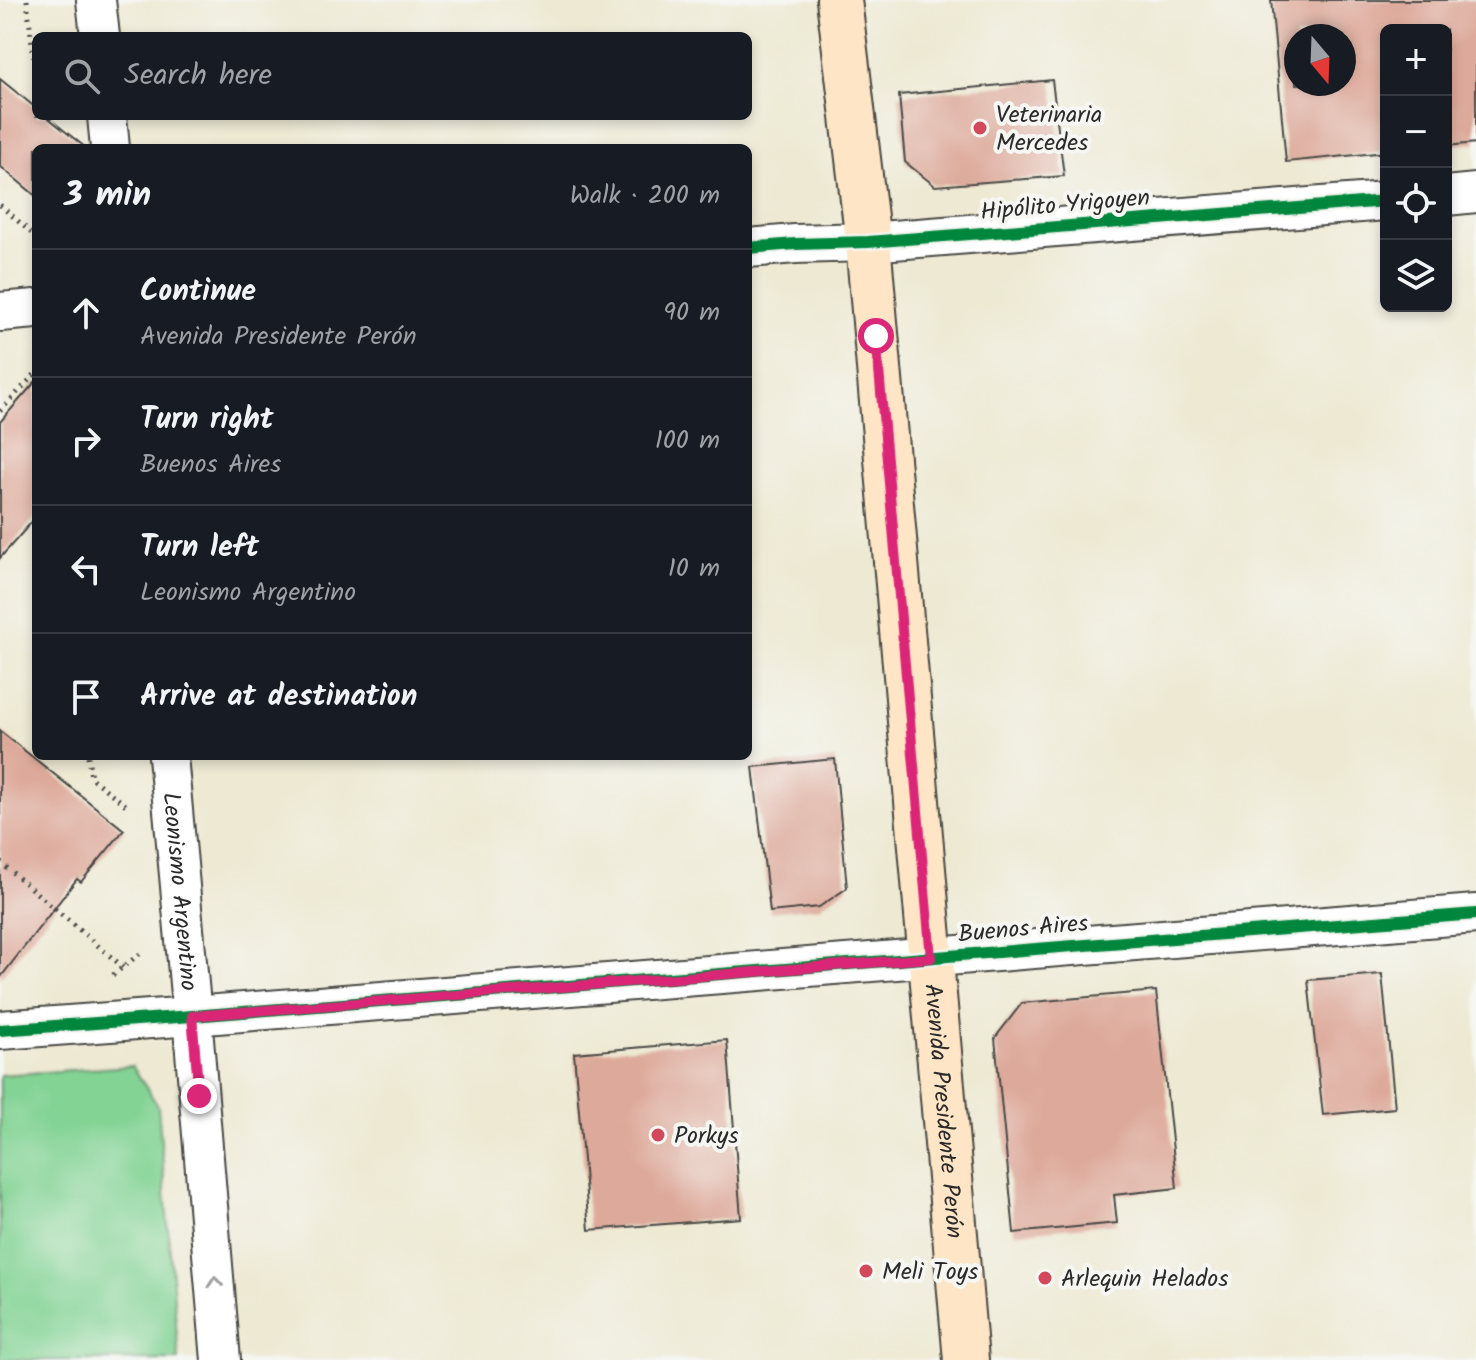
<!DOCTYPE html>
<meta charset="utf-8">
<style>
body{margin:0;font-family:Kalam,sans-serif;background:#20242c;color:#f1f3f6}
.controls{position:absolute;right:24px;top:24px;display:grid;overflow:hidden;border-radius:12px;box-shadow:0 4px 12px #0003}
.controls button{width:72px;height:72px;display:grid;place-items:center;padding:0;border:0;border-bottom:2px solid #363941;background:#171b24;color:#f1f3f6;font:40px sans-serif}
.compass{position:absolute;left:1284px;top:24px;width:72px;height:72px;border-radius:50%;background:#171b24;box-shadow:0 4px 12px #0003;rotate:161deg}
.stop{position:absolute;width:24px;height:24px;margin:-18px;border:6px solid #db2777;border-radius:50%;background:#fff}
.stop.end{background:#db2777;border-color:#fff;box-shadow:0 2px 8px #0008}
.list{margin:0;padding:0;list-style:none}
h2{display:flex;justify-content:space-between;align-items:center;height:104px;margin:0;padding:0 32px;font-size:34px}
h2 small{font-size:26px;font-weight:400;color:#9ea1a6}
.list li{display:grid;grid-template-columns:52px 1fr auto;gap:24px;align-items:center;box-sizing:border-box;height:128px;padding:0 32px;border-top:2px solid #363941}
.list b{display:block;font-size:30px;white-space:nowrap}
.list p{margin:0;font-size:26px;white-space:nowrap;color:#9ea1a6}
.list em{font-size:26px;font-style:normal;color:#9ea1a6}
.icon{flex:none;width:44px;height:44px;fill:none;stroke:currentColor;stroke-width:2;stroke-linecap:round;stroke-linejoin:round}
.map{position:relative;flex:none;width:1476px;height:1360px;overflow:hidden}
.search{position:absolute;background:#171b24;box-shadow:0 4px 12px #0003;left:32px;top:32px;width:720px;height:88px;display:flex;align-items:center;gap:20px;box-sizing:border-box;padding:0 28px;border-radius:12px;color:#9ea1a6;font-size:30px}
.panel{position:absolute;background:#171b24;box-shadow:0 4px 12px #0003;left:32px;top:144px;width:720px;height:616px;border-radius:12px}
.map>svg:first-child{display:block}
.green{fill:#82d394;stroke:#567f60;stroke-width:2}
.building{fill:#dda99a;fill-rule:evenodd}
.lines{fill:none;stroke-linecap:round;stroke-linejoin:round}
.street-casing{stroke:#484844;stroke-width:42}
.secondary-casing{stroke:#484844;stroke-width:48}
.path{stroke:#484844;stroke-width:5;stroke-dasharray:2 6;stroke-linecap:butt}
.street{stroke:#fff;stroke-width:38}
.secondary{stroke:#fee5c5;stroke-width:44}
.cycleway-casing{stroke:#f6f6f2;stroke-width:17}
.cycleway{stroke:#00873e;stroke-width:12}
.oneway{stroke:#a0a0a0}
.route{stroke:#db2777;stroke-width:10}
.poi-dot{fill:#d1495b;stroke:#f6f6f2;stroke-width:3}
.labels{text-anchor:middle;stroke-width:8;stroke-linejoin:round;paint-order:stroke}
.poi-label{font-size:24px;fill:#2b2b2b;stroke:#f6f6f2;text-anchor:start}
.street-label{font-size:24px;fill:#2b2b2b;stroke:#f6f6f2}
</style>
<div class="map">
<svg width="1476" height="1360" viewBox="0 0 1476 1360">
<rect width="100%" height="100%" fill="#f6f6f2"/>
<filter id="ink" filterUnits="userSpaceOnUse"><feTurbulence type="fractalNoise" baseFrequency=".0125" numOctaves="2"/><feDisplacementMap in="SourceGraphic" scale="16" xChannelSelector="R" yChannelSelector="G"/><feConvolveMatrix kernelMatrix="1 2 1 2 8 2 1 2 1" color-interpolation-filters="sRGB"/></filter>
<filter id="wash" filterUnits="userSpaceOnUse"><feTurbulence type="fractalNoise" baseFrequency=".006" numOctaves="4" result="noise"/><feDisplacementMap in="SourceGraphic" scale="32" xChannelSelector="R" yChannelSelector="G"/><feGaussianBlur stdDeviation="1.8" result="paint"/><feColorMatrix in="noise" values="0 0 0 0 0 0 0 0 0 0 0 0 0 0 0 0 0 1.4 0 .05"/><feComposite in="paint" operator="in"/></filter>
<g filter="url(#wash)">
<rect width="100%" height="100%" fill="#ede9d3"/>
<polygon class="green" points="132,1066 158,1106 179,1360 0,1360 0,1075"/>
<g id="blocks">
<g class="building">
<path d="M1271,0h205v143l-30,3v-116h-60v122l-100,10zM1296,36h48v48h-48z"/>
<polygon points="0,79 36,108 36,116 46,116 86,148 36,148 36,196 0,166"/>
<polygon points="1052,80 1064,176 935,186 905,162 899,95"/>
<polygon points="36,381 36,517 0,558 0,422"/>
<polygon points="0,731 124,830 81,882 77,879 0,978"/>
<polygon points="835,759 847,888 819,907 770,912 753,767"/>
<polygon points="1382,974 1395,1108 1323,1115 1308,980"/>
<polygon points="1156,991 1177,1188 1114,1195 1117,1223 1014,1233 995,1038 1022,1003"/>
<polygon points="727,1040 741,1218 589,1230 574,1053"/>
</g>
</g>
</g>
<g filter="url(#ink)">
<use href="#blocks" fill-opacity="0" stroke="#484844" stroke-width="2"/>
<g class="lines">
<g class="street-casing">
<g id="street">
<polyline points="96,0 100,36"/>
<polyline points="107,116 110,148"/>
<polyline points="1446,196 1476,193"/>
<polyline points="748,248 795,244 868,242 1386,201"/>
<polyline points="0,312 36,309"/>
<path id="s1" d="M168,756l24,260 29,344"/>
<polyline points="0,1030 192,1016 1476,914"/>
</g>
</g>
<g class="secondary-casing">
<g id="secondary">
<path id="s2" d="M839,0l29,242 98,1118"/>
</g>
</g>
<g class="path">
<polyline points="27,0 34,61 36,63"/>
<polyline points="0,205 36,237"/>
<polyline points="0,411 36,373"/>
<polyline points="88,756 91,778 127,806"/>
<polyline points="0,862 123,967"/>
<polyline points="113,975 142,952"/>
</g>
<use href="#street" class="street"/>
<use href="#secondary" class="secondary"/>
<g class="cycleway-casing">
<g id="cycleway">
<polyline points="748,248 795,244 868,242 1386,201"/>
<polyline points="0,1030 192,1016 1476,914"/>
</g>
</g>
<use href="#cycleway" class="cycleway"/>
</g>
<defs><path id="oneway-chevron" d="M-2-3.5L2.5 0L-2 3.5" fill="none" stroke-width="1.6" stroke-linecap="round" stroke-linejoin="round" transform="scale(2)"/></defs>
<use class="oneway" href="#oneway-chevron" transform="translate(215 1282) rotate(-95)"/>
</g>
<g class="lines" filter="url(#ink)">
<polyline class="route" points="199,1096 192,1016 931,958 876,336"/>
</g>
<g class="poi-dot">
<circle cx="980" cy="128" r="8"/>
<circle cx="658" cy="1135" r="8"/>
<circle cx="866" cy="1271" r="8"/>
<circle cx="1045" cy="1278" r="8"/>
</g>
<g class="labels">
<g class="poi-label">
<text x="996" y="122">Veterinaria<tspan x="996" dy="28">Mercedes</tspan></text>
<text x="674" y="1143">Porkys</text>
<text x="882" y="1279">Meli Toys</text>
<text x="1061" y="1286">Arlequin Helados</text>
</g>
<g class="street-label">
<text transform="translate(1065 204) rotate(-5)" y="8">Hipólito Yrigoyen</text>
<text dy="8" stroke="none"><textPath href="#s1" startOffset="136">Leonismo Argentino</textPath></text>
<text transform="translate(1023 928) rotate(-5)" y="8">Buenos Aires</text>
<text dy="8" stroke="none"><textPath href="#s2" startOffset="1116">Avenida Presidente Perón</textPath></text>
</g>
</g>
</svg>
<div class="controls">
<button>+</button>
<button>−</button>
<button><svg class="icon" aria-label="locate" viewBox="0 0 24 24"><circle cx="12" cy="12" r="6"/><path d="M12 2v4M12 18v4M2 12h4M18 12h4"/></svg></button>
<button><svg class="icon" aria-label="layers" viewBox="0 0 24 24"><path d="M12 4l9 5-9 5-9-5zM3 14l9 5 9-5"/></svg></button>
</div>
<svg class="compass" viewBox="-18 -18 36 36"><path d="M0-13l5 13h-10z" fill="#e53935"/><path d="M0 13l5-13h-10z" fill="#9ea1a6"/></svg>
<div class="stop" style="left:876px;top:336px"></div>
<div class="stop end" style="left:199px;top:1096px"></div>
<div class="search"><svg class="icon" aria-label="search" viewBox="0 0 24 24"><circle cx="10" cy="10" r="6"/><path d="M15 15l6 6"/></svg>Search here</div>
<section class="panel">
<h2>3 min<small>Walk · 200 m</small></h2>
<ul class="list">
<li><svg class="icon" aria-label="ahead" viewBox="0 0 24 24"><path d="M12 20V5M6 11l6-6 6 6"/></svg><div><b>Continue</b><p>Avenida Presidente Perón</p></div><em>90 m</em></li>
<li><svg class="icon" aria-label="right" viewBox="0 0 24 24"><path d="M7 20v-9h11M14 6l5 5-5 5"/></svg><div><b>Turn right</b><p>Buenos Aires</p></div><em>100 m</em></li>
<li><svg class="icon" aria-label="left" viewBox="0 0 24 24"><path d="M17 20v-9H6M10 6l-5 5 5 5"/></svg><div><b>Turn left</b><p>Leonismo Argentino</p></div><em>10 m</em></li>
<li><svg class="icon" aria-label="arrive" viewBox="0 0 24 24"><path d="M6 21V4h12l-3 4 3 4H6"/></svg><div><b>Arrive at destination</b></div></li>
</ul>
</section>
</div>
